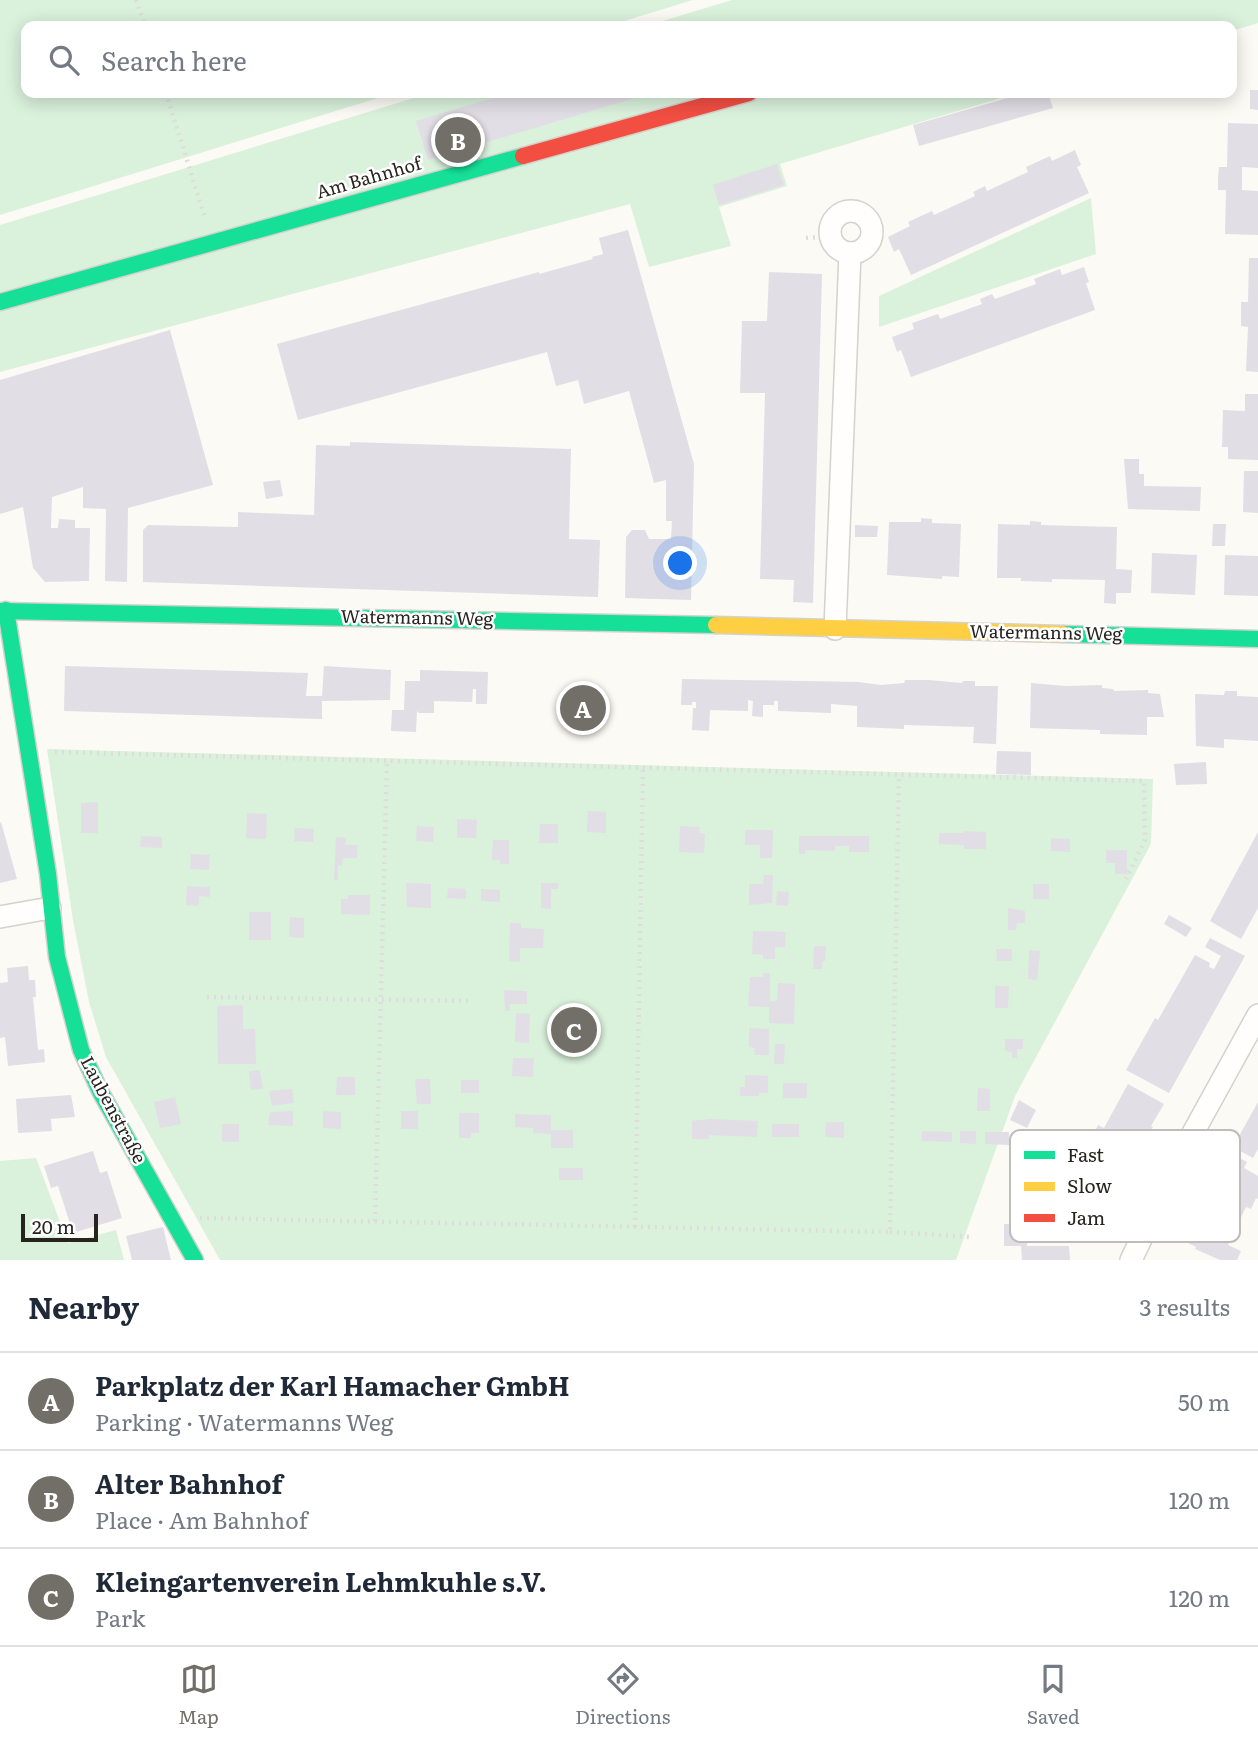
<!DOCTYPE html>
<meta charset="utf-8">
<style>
body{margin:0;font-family:Literata,serif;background:#f2f2f3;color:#1f2937}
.scale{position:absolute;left:21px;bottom:18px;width:77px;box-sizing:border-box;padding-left:7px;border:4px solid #27241e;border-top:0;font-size:19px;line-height:24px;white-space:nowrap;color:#27241e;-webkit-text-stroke:5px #fff;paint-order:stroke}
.you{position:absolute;left:681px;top:564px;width:24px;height:24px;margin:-18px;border:5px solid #fff;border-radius:50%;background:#1a73e8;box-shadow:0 0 0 10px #1a73e833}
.badge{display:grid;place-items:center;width:46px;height:46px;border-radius:50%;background:#726f69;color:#fff;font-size:23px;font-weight:700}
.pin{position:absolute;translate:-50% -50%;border:4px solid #fff;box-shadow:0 2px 7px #0006}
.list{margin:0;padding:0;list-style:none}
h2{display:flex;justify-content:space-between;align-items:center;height:91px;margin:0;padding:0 28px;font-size:30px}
h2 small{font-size:23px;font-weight:400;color:#747a83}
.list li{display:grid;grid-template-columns:46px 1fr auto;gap:21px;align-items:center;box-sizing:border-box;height:98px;padding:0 28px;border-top:2px solid #e0e1e3}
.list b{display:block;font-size:26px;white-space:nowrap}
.list p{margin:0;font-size:23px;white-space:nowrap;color:#747a83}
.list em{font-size:23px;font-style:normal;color:#747a83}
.icon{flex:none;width:38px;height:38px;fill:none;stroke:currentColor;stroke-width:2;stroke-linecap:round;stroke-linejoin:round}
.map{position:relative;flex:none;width:1258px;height:1260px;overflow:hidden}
.search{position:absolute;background:#fff;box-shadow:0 4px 18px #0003;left:21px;right:21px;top:21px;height:77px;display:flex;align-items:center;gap:18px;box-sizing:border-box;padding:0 24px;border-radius:14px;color:#747a83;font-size:26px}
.sheet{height:385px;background:#fff}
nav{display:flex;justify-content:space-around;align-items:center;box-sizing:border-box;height:98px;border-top:2px solid #e0e1e3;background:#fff;font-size:19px;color:#747a83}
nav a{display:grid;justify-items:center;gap:4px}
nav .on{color:#726f69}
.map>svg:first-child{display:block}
.green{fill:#daf1dc}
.building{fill:#e2dee6}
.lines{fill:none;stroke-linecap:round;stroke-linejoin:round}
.street-casing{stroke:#d4d2cc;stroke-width:24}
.fast-casing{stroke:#d4d2cc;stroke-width:19}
.slow-casing{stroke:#d4d2cc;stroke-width:19}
.jam-casing{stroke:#d4d2cc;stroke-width:19}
.path{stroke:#dddddb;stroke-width:4.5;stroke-dasharray:2 5;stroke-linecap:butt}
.street{stroke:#fffefd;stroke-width:21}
.fast{stroke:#16e098;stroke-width:16}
.slow{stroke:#ffcf43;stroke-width:16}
.jam{stroke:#f24e42;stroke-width:16}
.labels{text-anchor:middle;stroke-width:5;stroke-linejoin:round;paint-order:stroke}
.street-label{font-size:18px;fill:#27241e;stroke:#fff}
.key{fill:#fff;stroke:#bebdbc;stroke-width:2}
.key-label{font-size:19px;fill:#27241e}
</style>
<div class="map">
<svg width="1258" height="1260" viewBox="0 0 1258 1260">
<rect width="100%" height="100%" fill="#fcfaf4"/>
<g class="green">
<polygon points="0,0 693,0 608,26 26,26 26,93 394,93 0,215"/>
<polygon points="732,0 1258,0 1258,23 1232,31 1232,26 646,26"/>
<polygon points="430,93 1018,93 780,164 787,186 719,207 731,246 649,267 630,204 0,372 0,225"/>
<polygon points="1091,198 1096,254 879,327 879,296"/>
<polygon points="47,749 1153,779 1151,844 1015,1096 956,1260 220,1260 106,1057 89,1002 73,920"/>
<polygon points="36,1158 68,1243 116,1230 124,1260 0,1260 0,1161"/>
</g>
<g class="building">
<polygon points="1250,90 1258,90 1258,110 1250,109"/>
<polygon points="510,93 651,93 428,160 416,121"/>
<polygon points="1025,93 1048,93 1053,108 919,146 913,125"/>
<polygon points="1228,123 1258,124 1258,168 1242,167 1242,190 1258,191 1258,235 1225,234 1226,190 1218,190 1218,177 1219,167 1227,167"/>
<polygon points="1075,150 1081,165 1077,167 1089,193 911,275 899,249 894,252 888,237 910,226 908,222 932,211 934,215 975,196 973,192 985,186 987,191 1002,184 1028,172 1026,167 1050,156 1052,161"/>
<polygon points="777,164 784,185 719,205 713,185"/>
<polygon points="628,230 694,464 691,600 625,598 626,537 632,530 645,530 649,539 671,539 672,521 666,521 666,480 654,483 629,391 584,404 578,380 556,386 547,352 298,420 277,344 539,272 539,274 593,259 592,257 603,254 599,238"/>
<polygon points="1249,258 1258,258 1258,372 1246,371 1248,327 1241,326 1241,302 1248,302"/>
<polygon points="1084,267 1089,282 1086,283 1095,310 911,377 901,350 897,352 892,337 914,329 912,323 938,314 940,319 982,304 980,299 992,294 995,299 1036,284 1034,279 1060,269 1062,275"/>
<polygon points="769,272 822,274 813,603 793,602 794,580 760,579 765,393 740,393 742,321 767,321"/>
<polygon points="170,330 213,485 128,508 127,582 105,581 106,509 83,508 83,487 52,497 51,528 58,528 59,519 75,520 75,528 90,528 89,581 45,582 33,568 23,507 0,514 0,380"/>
<polygon points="1245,394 1258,394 1258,460 1228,459 1228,447 1222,447 1223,410 1245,411"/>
<polygon points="350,442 571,449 569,539 600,540 598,597 143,582 143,530 148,525 238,527 238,512 314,515 316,445 350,446"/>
<polygon points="1124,459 1139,459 1139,474 1144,474 1144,486 1201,487 1200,511 1128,509"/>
<polygon points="1244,471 1258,471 1258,513 1243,512"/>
<polygon points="280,480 283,496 266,499 263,482"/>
<polygon points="921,518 932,519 932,523 961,524 959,577 942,576 942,579 887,575 889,522 921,522"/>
<polygon points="1030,521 1041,522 1041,525 1117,527 1116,569 1132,570 1131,593 1116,593 1116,604 1104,603 1105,580 1052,579 1052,582 1021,581 1021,578 997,578 998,524 1030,525"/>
<polygon points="1213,524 1226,524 1225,546 1212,546"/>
<polygon points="855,525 878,526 877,537 855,537"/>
<polygon points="1152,553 1197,555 1195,595 1151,593"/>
<polygon points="1225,555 1258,556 1258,596 1224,595"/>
<polygon points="65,666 308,673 306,696 322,696 324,666 391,670 390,700 322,701 322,719 64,711"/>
<polygon points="420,670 488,672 487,704 476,704 476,689 473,689 472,702 434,701 434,713 419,713 417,711 416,732 391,731 392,710 404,710 405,681 420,681"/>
<polygon points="682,679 858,682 881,685 904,683 905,680 928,680 962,683 963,681 975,681 975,686 998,686 996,744 973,743 974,727 904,725 904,729 857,727 857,706 831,704 831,713 778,711 778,701 774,701 774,705 763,705 763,717 752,716 753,701 748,700 748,711 710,710 709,731 692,730 693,708 696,708 696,702 692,702 692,705 681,705"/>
<polygon points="1031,683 1065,686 1102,685 1102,688 1113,689 1114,691 1148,690 1148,693 1160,694 1164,717 1147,717 1147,735 1100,734 1100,730 1030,728"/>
<polygon points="1225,691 1237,691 1237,696 1258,697 1258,741 1224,739 1224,748 1196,746 1195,694 1224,695"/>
<polygon points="997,751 1031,752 1031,775 996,774"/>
<polygon points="1206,762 1207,784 1176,785 1174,764"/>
<polygon points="98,802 98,833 81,833 81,803"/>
<polygon points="588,811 606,812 606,833 587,832"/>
<polygon points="247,813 267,814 266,839 246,838"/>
<polygon points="457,819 477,820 476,838 457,838"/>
<polygon points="1,822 17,879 0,883 0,823"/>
<polygon points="540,824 558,824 558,843 539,843"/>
<polygon points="417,826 434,827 433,842 416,841"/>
<polygon points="680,826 700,827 699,833 705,834 704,853 679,852"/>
<polygon points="295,828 314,829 313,842 294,841"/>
<polygon points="745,830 773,830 772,858 760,858 760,845 745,845"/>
<polygon points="964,831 986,832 986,849 964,849 964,845 939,844 939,833 964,833"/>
<polygon points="1258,832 1258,908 1241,939 1210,921"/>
<polygon points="141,836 162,837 162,848 140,847"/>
<polygon points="799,836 869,836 869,852 849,852 849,846 835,846 835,851 805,850 805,854 799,854"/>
<polygon points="336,837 346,838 345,845 358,845 357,858 343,858 342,866 338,865 338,880 334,880"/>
<polygon points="1051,838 1070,839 1070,852 1051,851"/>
<polygon points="493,840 509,840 509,864 500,864 500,860 492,860"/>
<polygon points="1106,850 1127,850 1127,874 1115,874 1115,863 1106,863"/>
<polygon points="191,854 210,855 209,870 190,869"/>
<polygon points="764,875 773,875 772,903 749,905 749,884 763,884"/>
<polygon points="406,883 431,884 431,908 407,907"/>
<polygon points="541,883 558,883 558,889 551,889 551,909 541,908"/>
<rect x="1033" y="884" width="16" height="15"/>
<polygon points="187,886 210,887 210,897 199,896 199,906 186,905"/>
<polygon points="448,888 466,889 466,899 447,898"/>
<polygon points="481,889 500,890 500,902 481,901"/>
<polygon points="777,891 789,892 788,906 776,905"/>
<polygon points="348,895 370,895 370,915 341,914 341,899 348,899"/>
<polygon points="1008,908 1025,911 1025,923 1017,923 1016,930 1008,930"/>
<rect x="249" y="912" width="22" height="28"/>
<polygon points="1169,915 1192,928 1186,937 1164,924"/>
<polygon points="290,917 304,918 304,938 289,937"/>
<polygon points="510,923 521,923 521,928 544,929 543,948 520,948 520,962 509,961"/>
<polygon points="753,931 786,932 785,947 775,947 775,959 763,959 763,955 752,954"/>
<polygon points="1210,938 1245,956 1169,1093 1126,1070 1155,1018 1158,1020 1195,955 1210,963 1209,967 1214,969 1221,956 1205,947"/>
<polygon points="814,946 826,946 825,961 822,961 822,969 813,969"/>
<polygon points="996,949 1012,949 1012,961 997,961"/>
<polygon points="1029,950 1040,951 1037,980 1028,979"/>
<polygon points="28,966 29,980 35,980 36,997 33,997 38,1050 44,1049 45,1062 8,1066 5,1037 0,1038 0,983 8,982 7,968"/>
<polygon points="763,973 770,973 770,1001 777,1001 778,983 795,984 794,1024 769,1023 769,1007 748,1006 750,977 763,977"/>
<polygon points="995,986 1009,986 1008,1008 995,1008"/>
<polygon points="504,990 527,991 527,1004 510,1004 510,1011 505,1011"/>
<polygon points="243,1005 243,1029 255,1029 256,1064 218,1064 217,1006"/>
<polygon points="516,1013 530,1014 529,1043 515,1042"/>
<polygon points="749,1028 769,1029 769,1055 754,1055 755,1048 749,1047"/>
<polygon points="1005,1039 1023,1039 1023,1049 1017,1049 1017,1058 1012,1058 1012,1052 1005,1051"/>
<polygon points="775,1044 785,1044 784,1064 774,1064"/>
<polygon points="513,1058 534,1058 533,1077 512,1076"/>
<polygon points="260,1070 263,1089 251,1090 249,1071"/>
<polygon points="745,1075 768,1076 768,1093 759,1093 759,1096 740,1096 740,1087 745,1087"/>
<polygon points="337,1077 355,1077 355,1095 336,1095"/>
<polygon points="415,1079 430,1079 431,1104 417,1104"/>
<rect x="461" y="1080" width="18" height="13"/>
<rect x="783" y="1083" width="24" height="15"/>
<polygon points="1128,1084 1164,1104 1151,1126 1153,1127 1139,1148 1118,1136 1111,1149 1091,1139 1098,1125 1104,1128"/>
<polygon points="978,1088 990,1089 990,1111 977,1111"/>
<polygon points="292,1089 294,1103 272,1106 269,1091"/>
<polygon points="71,1095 75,1117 51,1119 52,1131 18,1133 16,1099"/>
<polygon points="175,1097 181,1124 160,1128 154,1102"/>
<polygon points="1019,1100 1036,1110 1027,1128 1010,1120"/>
<polygon points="1258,1102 1258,1149 1253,1158 1233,1147"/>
<polygon points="293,1111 293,1126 268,1125 270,1112"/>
<polygon points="323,1111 341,1112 341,1129 323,1128"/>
<rect x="401" y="1111" width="17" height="18"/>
<polygon points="459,1113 479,1113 479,1133 471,1133 471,1138 459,1138"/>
<polygon points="515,1114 551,1115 551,1130 573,1130 573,1148 551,1148 551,1134 533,1133 533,1128 515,1127"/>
<polygon points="710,1119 758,1121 757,1137 709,1135 709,1139 692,1139 692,1121"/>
<polygon points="826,1122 844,1122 844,1138 825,1137"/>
<rect x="222" y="1124" width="17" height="18"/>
<rect x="772" y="1124" width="27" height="13"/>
<polygon points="922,1131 952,1132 952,1142 922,1141"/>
<polygon points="960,1131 976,1131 976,1144 960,1143"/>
<polygon points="985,1132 1009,1132 1009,1145 985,1144"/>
<polygon points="93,1151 100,1173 107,1171 122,1218 73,1233 58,1186 51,1188 44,1166"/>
<polygon points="1230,1153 1247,1162 1244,1168 1258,1176 1258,1199 1256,1198 1251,1209 1246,1207 1228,1245 1241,1251 1237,1260 1220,1260 1195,1249 1196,1247 1184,1241 1201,1208 1218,1216 1223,1206 1207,1199"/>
<rect x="559" y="1168" width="24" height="12"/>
<polygon points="1004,1224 1027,1224 1027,1246 1069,1246 1070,1260 1022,1260 1021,1246 1004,1246"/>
<polygon points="163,1227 171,1260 132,1260 126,1236"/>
</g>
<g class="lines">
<g class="street-casing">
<g id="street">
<circle cx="851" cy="232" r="21"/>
<polyline points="835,629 850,253"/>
<polyline points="0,917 50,908"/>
<polyline points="1131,1260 1183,1151 1258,1015"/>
</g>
</g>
<g class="fast-casing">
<g id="fast">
<polyline points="0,302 523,156"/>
<polyline points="6,610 48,874 57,957 81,1050 100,1091 195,1260"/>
<polyline points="0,611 716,625"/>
<polyline points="1063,634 1258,639"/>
</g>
</g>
<g class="slow-casing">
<polyline id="slow" points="716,625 1063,634"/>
</g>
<g class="jam-casing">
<polyline id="jam" points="523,156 749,93"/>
</g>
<g class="path">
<polyline points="136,0 145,26"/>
<polyline points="166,93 205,218"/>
<polyline points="806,238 831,236"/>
<polyline points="55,752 1144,781 1145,840 1126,879"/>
<polyline points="207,997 468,1001"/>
<polyline points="200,1218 890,1232 899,774"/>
<polyline points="375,1221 387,761"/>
<polyline points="635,1227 643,767"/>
<polyline points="890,1232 970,1237"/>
</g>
<use href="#street" class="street"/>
<use href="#fast" class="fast"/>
<use href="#slow" class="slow"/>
<use href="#jam" class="jam"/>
</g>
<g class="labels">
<g class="street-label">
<text transform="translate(369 178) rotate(-16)" y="6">Am Bahnhof</text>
<text transform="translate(417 618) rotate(1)" y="6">Watermanns Weg</text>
<text transform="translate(1046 633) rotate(1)" y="6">Watermanns Weg</text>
<text transform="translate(113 1110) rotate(62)" y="6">Laubenstraße</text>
</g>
</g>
<rect x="1010" y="1130" width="230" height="112" rx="10" class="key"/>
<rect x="1024" y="1151" width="31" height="8" fill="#16e098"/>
<rect x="1024" y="1182" width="31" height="9" fill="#ffcf43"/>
<rect x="1024" y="1214" width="31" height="8" fill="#f24e42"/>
<g class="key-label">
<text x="1067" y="1162">Fast</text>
<text x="1067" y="1193">Slow</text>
<text x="1067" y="1225">Jam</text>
</g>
</svg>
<div class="scale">20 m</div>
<div class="you"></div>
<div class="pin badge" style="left:583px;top:708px">A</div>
<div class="pin badge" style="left:458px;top:140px">B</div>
<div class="pin badge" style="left:574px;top:1030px">C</div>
<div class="search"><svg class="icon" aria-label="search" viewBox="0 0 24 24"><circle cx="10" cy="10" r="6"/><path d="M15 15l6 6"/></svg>Search here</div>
</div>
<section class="sheet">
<h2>Nearby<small>3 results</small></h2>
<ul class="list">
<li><span class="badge">A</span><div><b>Parkplatz der Karl Hamacher GmbH</b><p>Parking · Watermanns Weg</p></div><em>50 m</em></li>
<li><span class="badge">B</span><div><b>Alter Bahnhof</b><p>Place · Am Bahnhof</p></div><em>120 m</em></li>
<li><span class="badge">C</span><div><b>Kleingartenverein Lehmkuhle s.V.</b><p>Park</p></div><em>120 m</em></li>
</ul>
</section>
<nav>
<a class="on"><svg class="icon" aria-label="map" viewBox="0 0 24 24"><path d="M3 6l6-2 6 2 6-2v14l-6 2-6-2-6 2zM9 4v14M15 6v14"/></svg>Map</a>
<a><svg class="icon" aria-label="directions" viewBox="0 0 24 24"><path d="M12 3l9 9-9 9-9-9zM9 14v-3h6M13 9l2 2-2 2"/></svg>Directions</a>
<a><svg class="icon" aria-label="saved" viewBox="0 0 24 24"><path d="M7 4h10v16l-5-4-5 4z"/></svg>Saved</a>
</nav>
